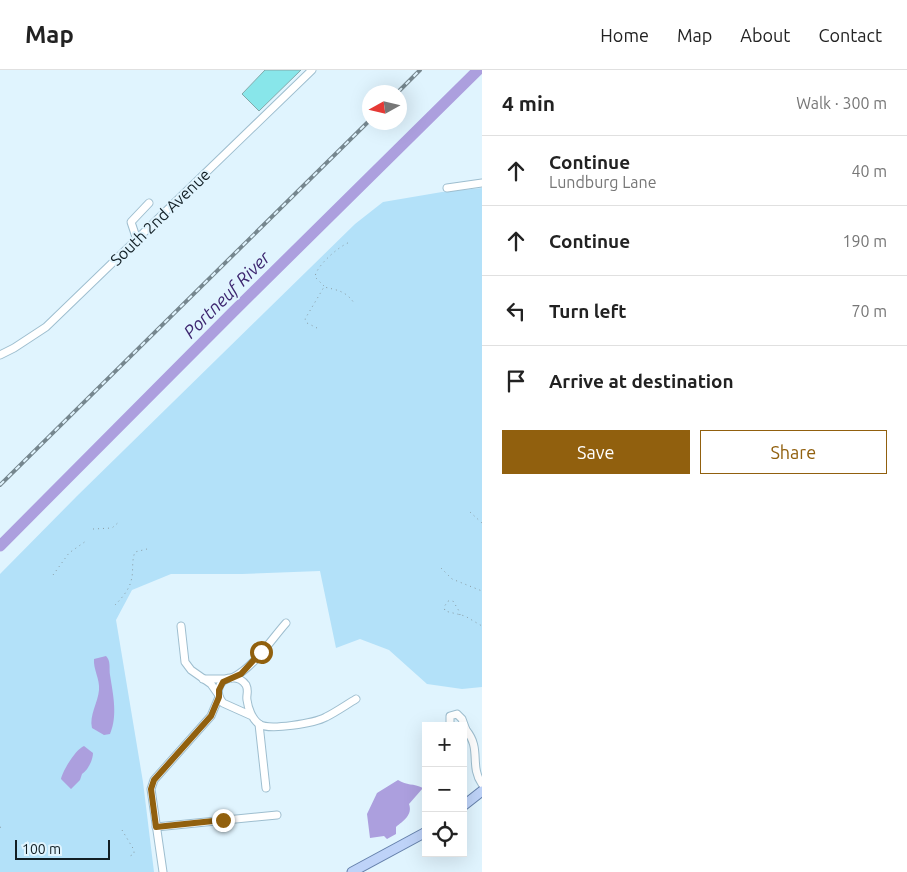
<!DOCTYPE html>
<meta charset="utf-8">
<style>
body{margin:0;font-family:Ubuntu,sans-serif;background:#f6f6f6;color:#222}
.controls{position:absolute;right:15px;bottom:15px;display:grid;overflow:hidden;border-radius:0px;box-shadow:0 5px 20px #0002}
.controls button{width:45px;height:45px;display:grid;place-items:center;padding:0;border:0;border-bottom:1px solid #e0e0e0;background:#fff;color:#222;font:25px sans-serif}
.compass{position:absolute;left:362px;top:15px;width:45px;height:45px;border-radius:50%;background:#fff;box-shadow:0 5px 20px #0002;rotate:262deg}
.scale{position:absolute;left:15px;bottom:12px;width:95px;box-sizing:border-box;padding-left:5px;border:2px solid #121f25;border-top:0;font-size:14px;line-height:18px;white-space:nowrap;color:#121f25;-webkit-text-stroke:4px #e0f4fe;paint-order:stroke}
.stop{position:absolute;width:15px;height:15px;margin:-11px;border:4px solid #91600e;border-radius:50%;background:#fff}
.stop.end{background:#91600e;border-color:#fff;box-shadow:0 1px 5px #0008}
.list{margin:0;padding:0;list-style:none}
h2{display:flex;justify-content:space-between;align-items:center;height:65px;margin:0;padding:0 20px;font-size:21px}
h2 small{font-size:16px;font-weight:400;color:#767676}
.list li{display:grid;grid-template-columns:32px 1fr auto;gap:15px;align-items:center;box-sizing:border-box;height:70px;padding:0 20px;border-top:1px solid #e0e0e0}
.list b{display:block;font-size:19px;white-space:nowrap}
.list p{margin:0;font-size:16px;white-space:nowrap;color:#767676}
.list em{font-size:16px;font-style:normal;color:#767676}
.actions{display:flex;gap:10px;padding:15px 20px}
.actions a{flex:1;padding:11px 0;border:1px solid #91600e;border-radius:0px;text-align:center;font-size:18px;color:#91600e}
.actions .main{background:#91600e;color:#fff}
.icon{flex:none;width:28px;height:28px;fill:none;stroke:currentColor;stroke-width:2;stroke-linecap:round;stroke-linejoin:round}
.map{position:relative;flex:none;width:482px;height:802px;overflow:hidden}
header{display:flex;align-items:center;gap:30px;box-sizing:border-box;height:70px;padding:0 25px;background:#fff;border-bottom:1px solid #e0e0e0}
header strong{font-size:24px}
nav{display:flex;gap:28px;margin-inline-start:auto;font-size:18px}
main{display:flex}
aside{flex:1;background:#fff}
.map>svg:first-child{display:block}
.green{fill:#b3e1f9}
.water{fill:#ac9fde}
.lines{fill:none;stroke-linecap:round;stroke-linejoin:round}
.river{stroke:#ac9fde;stroke-width:11}
.building{fill:#88e6ea;stroke:#82a9aa}
.minor-casing{stroke:#9ebecf;stroke-width:9}
.major-casing{stroke:#6580ab;stroke-width:11}
.path{stroke:#899ba3;stroke-width:1;stroke-dasharray:1 4;stroke-linecap:butt}
.minor{stroke:#fff;stroke-width:7}
.major{stroke:#bed3f8;stroke-width:9}
.rail-casing{stroke:#76878f;stroke-width:4}
.rail{stroke:#e0f4fe;stroke-width:2;stroke-dasharray:5.5;stroke-linecap:butt}
.route{stroke:#91600e;stroke-width:6}
.labels{text-anchor:middle;stroke-width:4;stroke-linejoin:round;paint-order:stroke}
.street-label{font-size:16px;fill:#121f25;stroke:#e0f4fe}
.water-label{font-size:18px;font-style:italic;fill:#3e2770;stroke:#e0f4fe}
</style>
<header>
<strong>Map</strong>
<nav><a>Home</a><a>Map</a><a>About</a><a>Contact</a></nav>
</header>
<main>
<div class="map">
<svg width="482" height="802" viewBox="0 0 482 802">
<rect width="100%" height="100%" fill="#e0f4fe"/>
<polygon class="green" points="482,118 482,617 462,619 427,614 389,580 360,569 336,578 320,501 242,504 171,504 132,520 116,550 143,712 154,802 0,802 0,504 77,426 355,154 383,132 442,122"/>
<g class="water">
<path d="M106,586c5,5 3,12 4,19 3,19 8,41 0,59l-6,1 -12,-7c-3,-13 6,-25 7,-38 1,-11 -6,-21 -5,-31z"/>
<path d="M84,676l9,7c0,7 -5,17 -11,21l-2,6 -9,9 -10,-10c2,-9 15,-30 23,-33z"/>
<path d="M398,710c9,6 15,3 25,8l-14,16c4,11 -6,17 -13,23v7l-9,5 -3,-3 -14,2 -3,-24 10,-21z"/>
</g>
<g class="lines">
<polyline class="river" points="0,476 232,243 478,0"/>
</g>
<polygon class="building" points="265,0 301,0 259,41 242,24"/>
<g class="lines">
<g class="minor-casing">
<g id="minor">
<polyline points="447,118 482,113"/>
<polyline points="137,170 131,152 149,133"/>
<polyline points="0,285 14,278 46,257 312,0"/>
<polyline points="181,556 185,592 191,600 211,614 218,624"/>
<path d="M232,608c22,-11 38,-37 54,-55"/>
<polyline points="203,609 227,609"/>
<path d="M252,646l-29,-13c-4,-5 -6,-12 -3,-18 6,-10 20,-9 26,0 3,6 0,10 1,15 1,8 5,19 12,24 10,7 56,-1 67,-7 10,-5 20,-12 30,-18"/>
<polyline points="259,654 266,718"/>
<polyline points="452,656 450,653 450,646 457,644 462,649 466,660 464,660"/>
<path d="M466,660c16,19 3,35 16,54"/>
<polyline points="156,757 277,745"/>
<polyline points="163,802 151,719 154,710 211,646 219,627"/>
</g>
</g>
<g class="major-casing">
<g id="major">
<polyline points="463,736 482,721"/>
<polyline points="352,802 426,762"/>
</g>
</g>
<g class="path">
<path d="M324,216l-9,-9c1,-11 24,-31 35,-35"/>
<path d="M317,258l-10,-5 -2,-4 19,-32c13,3 22,4 30,16"/>
<polyline points="470,442 482,453"/>
<polyline points="93,459 112,458 120,451"/>
<polyline points="441,498 452,509 482,521"/>
<polyline points="53,505 69,483 86,471"/>
<path d="M115,535c6,-6 14,-15 16,-24 3,-9 0,-19 4,-29l12,-3"/>
<polyline points="460,545 459,541 453,531 448,531 444,537 445,541 465,546 482,556"/>
<polyline points="0,757 2,758"/>
<polyline points="122,760 134,780 134,784 130,786"/>
</g>
<use href="#minor" class="minor"/>
<use href="#major" class="major"/>
<g class="rail-casing">
<g id="rail">
<polyline points="398,22 420,0"/>
<polyline points="0,415 370,50"/>
</g>
</g>
<use href="#rail" class="rail"/>
</g>
<g class="lines">
<polyline class="route" points="223,750 156,757 151,719 154,710 211,646 219,627 219,620 223,612 241,604 261,582"/>
</g>
<g class="labels">
<g class="street-label">
<text transform="translate(160 147) rotate(-44)" y="6">South 2nd Avenue</text>
</g>
<g class="water-label">
<text transform="translate(227 225) rotate(-45)" y="6">Portneuf River</text>
</g>
</g>
</svg>
<div class="controls">
<button>+</button>
<button>−</button>
<button><svg class="icon" aria-label="locate" viewBox="0 0 24 24"><circle cx="12" cy="12" r="6"/><path d="M12 2v4M12 18v4M2 12h4M18 12h4"/></svg></button>
</div>
<svg class="compass" viewBox="-18 -18 36 36"><path d="M0-13l5 13h-10z" fill="#e53935"/><path d="M0 13l5-13h-10z" fill="#767676"/></svg>
<div class="scale">100 m</div>
<div class="stop" style="left:261px;top:582px"></div>
<div class="stop end" style="left:223px;top:750px"></div>
</div>
<aside>
<h2>4 min<small>Walk · 300 m</small></h2>
<ul class="list">
<li><svg class="icon" aria-label="ahead" viewBox="0 0 24 24"><path d="M12 20V5M6 11l6-6 6 6"/></svg><div><b>Continue</b><p>Lundburg Lane</p></div><em>40 m</em></li>
<li><svg class="icon" aria-label="ahead" viewBox="0 0 24 24"><path d="M12 20V5M6 11l6-6 6 6"/></svg><div><b>Continue</b></div><em>190 m</em></li>
<li><svg class="icon" aria-label="left" viewBox="0 0 24 24"><path d="M17 20v-9H6M10 6l-5 5 5 5"/></svg><div><b>Turn left</b></div><em>70 m</em></li>
<li><svg class="icon" aria-label="arrive" viewBox="0 0 24 24"><path d="M6 21V4h12l-3 4 3 4H6"/></svg><div><b>Arrive at destination</b></div></li>
</ul>
<div class="actions"><a class="main">Save</a><a>Share</a></div>
</aside>
</main>
